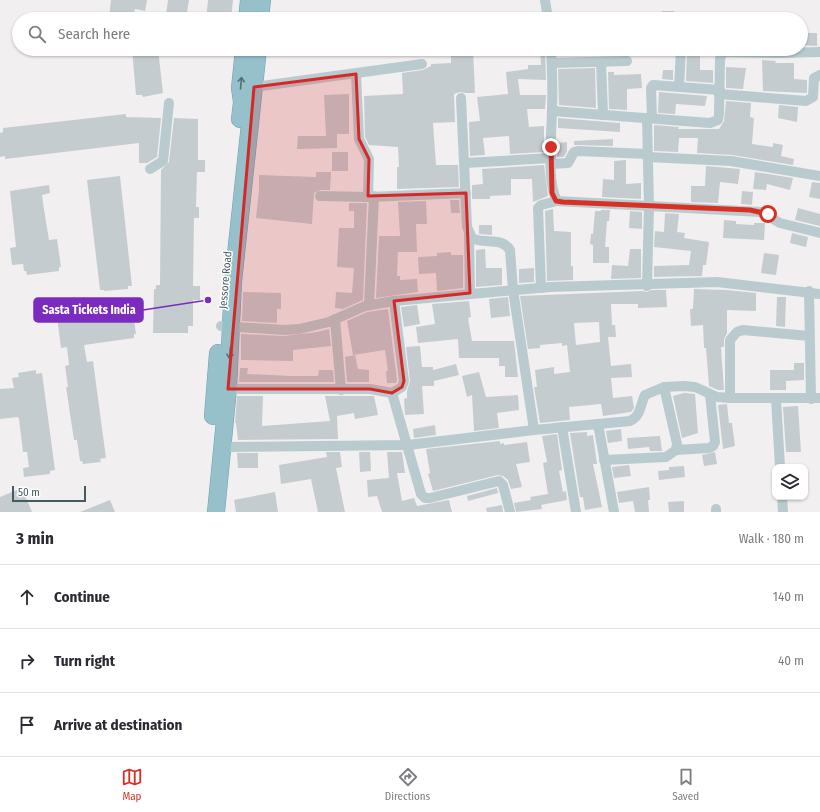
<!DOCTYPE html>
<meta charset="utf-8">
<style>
body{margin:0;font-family:"Fira Sans Condensed",sans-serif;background:#f2f2f3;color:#2b2b33}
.controls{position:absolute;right:12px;bottom:12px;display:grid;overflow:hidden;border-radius:8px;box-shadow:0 1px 3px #0004}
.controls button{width:36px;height:36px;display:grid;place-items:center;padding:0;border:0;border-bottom:1px solid #e1e1e2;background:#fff;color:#2b2b33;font:20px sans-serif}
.scale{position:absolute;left:12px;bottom:10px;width:74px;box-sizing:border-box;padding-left:4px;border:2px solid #455b5f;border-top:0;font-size:11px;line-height:14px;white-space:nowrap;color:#455b5f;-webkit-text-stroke:3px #fff;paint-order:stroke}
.stop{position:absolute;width:12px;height:12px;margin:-9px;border:3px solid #d93025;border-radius:50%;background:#fff}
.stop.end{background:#d93025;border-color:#fff;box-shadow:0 1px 4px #0008}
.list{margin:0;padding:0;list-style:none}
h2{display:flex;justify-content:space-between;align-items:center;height:52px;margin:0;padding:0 16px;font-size:17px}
h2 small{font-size:13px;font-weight:400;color:#7c7c81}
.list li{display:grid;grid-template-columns:26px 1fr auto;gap:12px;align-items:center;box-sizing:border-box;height:64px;padding:0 16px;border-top:1px solid #e1e1e2}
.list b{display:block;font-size:15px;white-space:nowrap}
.list em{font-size:13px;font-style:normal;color:#7c7c81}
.icon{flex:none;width:22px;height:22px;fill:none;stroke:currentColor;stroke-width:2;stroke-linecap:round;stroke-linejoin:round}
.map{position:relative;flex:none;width:820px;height:512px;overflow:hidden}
.search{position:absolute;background:#fff;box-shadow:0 1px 3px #0004;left:12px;right:12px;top:12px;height:44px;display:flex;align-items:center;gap:10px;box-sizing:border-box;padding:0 14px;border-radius:22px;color:#7c7c81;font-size:15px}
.sheet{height:244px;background:#fff}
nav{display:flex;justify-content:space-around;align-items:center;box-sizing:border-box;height:56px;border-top:1px solid #e1e1e2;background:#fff;font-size:11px;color:#7c7c81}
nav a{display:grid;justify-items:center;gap:2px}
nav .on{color:#d93025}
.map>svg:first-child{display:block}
.building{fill:#c5ccd0;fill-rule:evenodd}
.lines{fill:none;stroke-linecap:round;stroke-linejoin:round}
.trunk-casing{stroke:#6ca1b0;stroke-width:18}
.minor{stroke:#b9cbce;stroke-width:10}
.trunk{stroke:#96c0ca;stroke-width:17}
.oneway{stroke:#556f74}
.route{stroke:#d93025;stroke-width:5}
.marked{fill:#d62828;fill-opacity:0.2;stroke:#d62828;stroke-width:3;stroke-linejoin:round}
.labels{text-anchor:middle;stroke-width:3;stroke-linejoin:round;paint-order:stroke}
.street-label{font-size:11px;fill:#455b5f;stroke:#fff}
.leader{fill:none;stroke:#7b2cbf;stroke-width:1.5}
.callout-dot{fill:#7b2cbf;stroke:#fff;stroke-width:1.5}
.callout{fill:#7b2cbf;stroke:#7b2cbf;stroke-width:1.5}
.callout-label{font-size:12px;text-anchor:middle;font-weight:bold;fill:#fff}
</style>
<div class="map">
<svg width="820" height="512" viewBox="0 0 820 512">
<rect width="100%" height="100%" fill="#f2eff0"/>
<g class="building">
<polygon points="111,0 147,0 145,11 135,9 132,19 109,18"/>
<polygon points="168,0 189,0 186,18 166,15"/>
<polygon points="208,0 233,0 231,19 206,19"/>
<rect x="662" y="11" width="12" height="8"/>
<polygon points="801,33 817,33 817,46 801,45"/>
<polygon points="132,49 158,49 163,93 143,97 142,95 136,95"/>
<polygon points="473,49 475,93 465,93 460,92 454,94 455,122 433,123 436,165 458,165 459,187 397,189 397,167 399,167 398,147 369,145 365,137 364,96 403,94 402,73 423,70 431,66 431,64 451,63 451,50"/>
<polygon points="540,49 545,49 546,80 518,79 520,95 546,95 545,109 527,109 529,127 544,126 544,152 510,154 509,136 483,138 485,155 470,156 469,122 480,121 477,97 508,94 506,72 528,69 528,65 541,65"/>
<rect x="558" y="49" width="10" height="7"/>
<polygon points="687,52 700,52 700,70 713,70 713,83 686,81"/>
<polygon points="762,60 776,61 775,63 794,63 794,79 807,80 807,93 763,91"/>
<polygon points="726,67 746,68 743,89 726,88"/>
<polygon points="595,68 596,108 559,105 558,69"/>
<polygon points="663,70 673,70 673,80 662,79"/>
<polygon points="608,72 614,72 614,75 641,74 642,88 627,89 627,110 609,109"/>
<polygon points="659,92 707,96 705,106 676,104 675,114 658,113"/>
<polygon points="349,94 349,134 337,134 337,148 297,149 298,136 326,136 324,95"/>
<polygon points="726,101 751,103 750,117 754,118 752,144 773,147 773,143 783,145 781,156 794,159 793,165 732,155 697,153 698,138 679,138 678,152 654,151 654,125 679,127 678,129 719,129 724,121"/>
<polygon points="779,105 798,107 797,122 778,118"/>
<polygon points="126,114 126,117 161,118 157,157 147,163 139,163 139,143 5,159 5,156 0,157 0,133 3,132 3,128"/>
<polygon points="174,118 198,119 198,160 205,160 205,172 197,172 196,207 199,207 199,218 194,218 193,286 200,286 200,300 193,300 193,326 188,326 188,333 153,333 154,289 156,289 156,285 160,285 161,170 169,162"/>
<polygon points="558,118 620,123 620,132 558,128"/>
<polygon points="613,139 613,146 574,145 574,141"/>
<polygon points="567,142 567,151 564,157 557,157 557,143"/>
<rect x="332" y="152" width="16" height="19"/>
<polygon points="626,160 626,184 641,183 641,199 602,197 603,179 614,180 614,161"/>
<polygon points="544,165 548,196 533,202 532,179 511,179 511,195 490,196 490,199 472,199 472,185 483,184 482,169"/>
<polygon points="706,166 740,169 738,184 720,182 718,203 691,202 691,186 705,186"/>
<polygon points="316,172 331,172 330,190 320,190 314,193 312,224 256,218 259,190 259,175 316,177"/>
<polygon points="755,172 793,178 790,190 767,184 766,190 753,189"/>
<polygon points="120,176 132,286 128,286 128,289 104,291 104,290 100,290 87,180"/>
<polygon points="812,182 820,183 820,199 809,197"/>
<polygon points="49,185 50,193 42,195 43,203 49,240 57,239 61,267 59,267 59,271 27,275 26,271 24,271 23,264 12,265 10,248 16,247 10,191"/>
<polygon points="742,191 753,192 752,205 741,204"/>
<polygon points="450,200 459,200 460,213 451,213"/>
<polygon points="426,201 427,224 416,224 417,252 398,252 397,276 400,276 400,280 417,279 418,292 376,298 379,236 400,236 398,202"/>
<polygon points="349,203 367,203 363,300 343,309 335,308 336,292 352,293 354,268 337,267 339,228 354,228 354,211 349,211"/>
<polygon points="798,208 820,214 820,226 795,220"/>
<polygon points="553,209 554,231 571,232 571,266 573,266 573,280 547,281 545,211"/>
<polygon points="601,210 610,210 609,221 607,221 605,247 609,247 609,263 593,263 593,245 590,244 591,234 593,234 595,211 601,211"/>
<polygon points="630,211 642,212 642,229 629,228"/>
<polygon points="665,213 679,214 677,232 685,233 684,238 709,242 706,265 703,265 702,276 654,277 654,266 689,265 691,251 654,247 655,231 664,232"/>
<polygon points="724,220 736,221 736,224 754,225 754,223 765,223 764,240 723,238"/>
<polygon points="479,225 492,225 492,235 479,234"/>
<polygon points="792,233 808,237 806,247 790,243"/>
<polygon points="485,249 486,268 502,268 502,285 476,287 476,250"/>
<polygon points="630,249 641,249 641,278 611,279 612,265 628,266"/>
<polygon points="451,252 451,255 463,255 463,288 437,291 436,273 419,274 418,257 437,256 437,253"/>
<polygon points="764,253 779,255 776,275 761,273"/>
<polygon points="534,268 534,282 519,283 519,269"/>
<polygon points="694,289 727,290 756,293 756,311 727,310 727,333 724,339 724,347 721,347 724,390 718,390 709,386 706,348 704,348 703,325 691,326 690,309 693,309"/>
<path d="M651,290h15l1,17 -29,1v-4h-27l1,21h3l1,12h-8l3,29 20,-2 1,13 -21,1 2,20 19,-2 2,12 -3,4 -28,4 -2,-12 -32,3 1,13 -30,3 -6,-36h3l-2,-17 19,-3v7l16,-2 -3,-27 -5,1v-3l-22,2v3l-12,1 -8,-53 123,-5 4,1zM599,322l1,20 -24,3 -2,-22z"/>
<polygon points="243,292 281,293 281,309 277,309 277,323 242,321"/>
<polygon points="508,297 510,316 491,318 489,299"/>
<polygon points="777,297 786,297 785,327 776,326"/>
<polygon points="469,301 471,317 468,318 472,341 514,341 518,377 505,377 505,366 499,366 499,358 459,358 458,339 418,343 416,327 435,324 432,304"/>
<polygon points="417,305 420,324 404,327 401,307"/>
<polygon points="130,308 131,312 133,312 136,334 134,334 134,338 84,345 87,362 93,361 106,458 100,459 101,462 83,464 82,461 80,461 77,440 74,440 66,387 68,387 65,366 69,365 67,347 61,348 57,317"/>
<polygon points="388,309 397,380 396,383 387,383 386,371 388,371 385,350 353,355 347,321 367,312"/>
<polygon points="329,329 331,346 293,350 293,361 241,360 241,334 284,336 317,332"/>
<polygon points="420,346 422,367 433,367 433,370 456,364 459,375 434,381 434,386 422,386 424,414 405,415 404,399 407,398 407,391 410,381 406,347"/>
<polygon points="355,355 358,369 369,370 369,382 347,382 345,357"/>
<polygon points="794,363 804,363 804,380 786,381 786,390 770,390 770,370 794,370"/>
<polygon points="240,368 248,368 247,374 292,376 318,376 319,370 333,370 334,382 239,382"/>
<polygon points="36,370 36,374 42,373 55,470 50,471 50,474 24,477 23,468 29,467 27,452 23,452 19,419 18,417 0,419 0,389 14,388 12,378 19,377 18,373"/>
<polygon points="479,372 486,397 518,395 519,410 497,413 499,428 474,431 472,395 467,397 462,376"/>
<polygon points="684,393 695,394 698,433 682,438 673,396"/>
<polygon points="237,396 263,396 262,426 330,421 325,396 374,396 378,415 355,419 354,413 337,416 338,439 238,440 236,423 235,423"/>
<polygon points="727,404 729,423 732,423 735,446 723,449 718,405"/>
<polygon points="798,406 801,452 786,452 783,407"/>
<polygon points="435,425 436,435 414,438 413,429"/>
<polygon points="621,429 622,441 608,443 606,431"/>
<polygon points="587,432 587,436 593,435 597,464 593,464 602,507 585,510 583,497 580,497 570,433"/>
<polygon points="557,434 562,470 559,471 563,492 566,491 567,500 541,505 542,509 516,512 514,503 531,500 530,497 548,494 543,463 547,462 542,436"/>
<polygon points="660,436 662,451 650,451 649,447 628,449 627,438"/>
<polygon points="500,441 500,444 504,443 504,445 527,442 530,462 516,464 522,487 511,489 508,480 503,476 498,475 433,491 428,474 430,473 426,449"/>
<polygon points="326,452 340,452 342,467 336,468 345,512 318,512 311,479 281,484 279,465 327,457"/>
<polygon points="359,452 370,452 371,471 360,472"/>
<polygon points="387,452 402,452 405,473 397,473 402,501 414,498 417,506 449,500 452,512 382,512 377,496 368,497 367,480 389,478"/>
<polygon points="715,452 717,464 704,466 702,455"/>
<polygon points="237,453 258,453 258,468 238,468"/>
<polygon points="629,465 631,476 614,478 612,467"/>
<polygon points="684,466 685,477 659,480 658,471 669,470 669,467"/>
<polygon points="649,487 650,500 648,500 649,512 635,512 633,501 619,503 617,492"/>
<polygon points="22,488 32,512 0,512 0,497"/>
<polygon points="497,488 498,493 468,501 467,496"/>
<polygon points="275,492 278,512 236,512 234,500"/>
<polygon points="110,500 115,512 80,512"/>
<polygon points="684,501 684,512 669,512 668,502"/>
<polygon points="502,505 503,512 487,512 486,508"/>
</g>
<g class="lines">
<g class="trunk-casing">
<g id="trunk">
<polyline points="247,19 249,0"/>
<polyline points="260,19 262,0"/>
<polyline points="240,119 242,102 240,88 244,49"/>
<polyline points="213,416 218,353"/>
<polyline points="216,512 228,389 233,282 258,49"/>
</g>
</g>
<g class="minor">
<polyline points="545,0 548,19"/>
<path d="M551,49c1,20 2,39 1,59 0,24 -6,73 5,93l204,11 19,11 40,10"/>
<polyline points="601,62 603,115"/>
<polyline points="552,63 627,61"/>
<polyline points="356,74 359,139 369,159 368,197"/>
<polyline points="679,86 681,49"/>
<polyline points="254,87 422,64"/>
<polyline points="719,94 806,101 813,97 814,78 820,75"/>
<polyline points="552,111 710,123 718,120 719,114 720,59 723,52 780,53 820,52"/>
<polyline points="652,118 651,88 653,85 720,90"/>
<polyline points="647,157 731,161 820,176"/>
<polyline points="465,163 551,158"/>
<polyline points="551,164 568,163 574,152 578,151 647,154"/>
<polyline points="150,169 163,161 169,103"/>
<polyline points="320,196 368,197 466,193"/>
<polyline points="469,234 470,293"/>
<polyline points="647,286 649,206 647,118"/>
<polyline points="541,288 538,208 541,205 557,201"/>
<polyline points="809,291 811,399"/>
<polyline points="369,305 374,196"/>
<polyline points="335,319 341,390"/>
<polyline points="221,326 284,330 299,329 329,322 365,306 394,301 550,287 717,282 820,294"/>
<polyline points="223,389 370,389 392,393 421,494 425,498 430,498 499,481 503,485 510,512"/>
<polyline points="392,393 402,387 404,381 394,301"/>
<polyline points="730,398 730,340 737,332 743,330 809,336"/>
<polyline points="776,399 780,467"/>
<polyline points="598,424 614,512"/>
<polyline points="562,427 576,512"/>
<path d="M534,430l96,-9c11,-5 10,-16 15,-26l19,-8 20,-1 11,1 22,10 13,1h90"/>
<path d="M221,447l187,-2 126,-15 -21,-140 -3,-40c-9,-14 -26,-5 -38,-12l-5,-11 -6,-129"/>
<polyline points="676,450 709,448 713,446 715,442 710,395"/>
<polyline points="604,460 666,457 676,450 677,444 664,387"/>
<polyline points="782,497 783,512"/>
<polyline points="716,509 716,512"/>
</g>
<use href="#trunk" class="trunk"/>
</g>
<defs><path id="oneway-shaft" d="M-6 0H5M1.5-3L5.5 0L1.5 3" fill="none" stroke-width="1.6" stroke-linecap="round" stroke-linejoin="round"/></defs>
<g class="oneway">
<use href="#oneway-shaft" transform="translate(241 83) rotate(-85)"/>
<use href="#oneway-shaft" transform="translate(230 353) rotate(94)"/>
</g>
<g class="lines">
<polyline class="route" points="551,147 552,193 556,201 563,202 750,210 768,214"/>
</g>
<path class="marked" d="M356,74l3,65 10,20 -1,37 98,-3 4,100 -76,8 10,80 -2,6 -10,6 -22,-4h-142l26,-302z"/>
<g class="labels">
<g class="street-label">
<text transform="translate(225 280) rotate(-85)" y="4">Jessore Road</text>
</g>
</g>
<path class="leader" d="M208 300L143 310"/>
<circle class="callout-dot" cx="208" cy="300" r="4"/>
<rect class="callout" x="34" y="298" width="109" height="24" rx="4"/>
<g class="callout-label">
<text x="89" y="314">Sasta Tickets India</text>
</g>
</svg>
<div class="controls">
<button><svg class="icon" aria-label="layers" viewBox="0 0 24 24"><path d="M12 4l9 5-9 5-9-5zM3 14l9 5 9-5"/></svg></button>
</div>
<div class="scale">50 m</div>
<div class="stop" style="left:768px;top:214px"></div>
<div class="stop end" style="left:551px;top:147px"></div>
<div class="search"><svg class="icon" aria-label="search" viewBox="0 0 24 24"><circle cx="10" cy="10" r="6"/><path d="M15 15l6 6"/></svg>Search here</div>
</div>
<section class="sheet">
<h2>3 min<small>Walk · 180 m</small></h2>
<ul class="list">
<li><svg class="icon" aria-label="ahead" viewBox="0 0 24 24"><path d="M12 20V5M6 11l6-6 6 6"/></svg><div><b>Continue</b></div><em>140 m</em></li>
<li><svg class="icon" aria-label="right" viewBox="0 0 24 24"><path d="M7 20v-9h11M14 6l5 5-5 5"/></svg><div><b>Turn right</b></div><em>40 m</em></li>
<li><svg class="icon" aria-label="arrive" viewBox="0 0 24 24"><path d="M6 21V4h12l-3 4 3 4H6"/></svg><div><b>Arrive at destination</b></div></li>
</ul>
</section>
<nav>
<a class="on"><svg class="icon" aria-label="map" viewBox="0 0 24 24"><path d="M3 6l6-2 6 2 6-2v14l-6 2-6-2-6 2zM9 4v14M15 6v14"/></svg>Map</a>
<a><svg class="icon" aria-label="directions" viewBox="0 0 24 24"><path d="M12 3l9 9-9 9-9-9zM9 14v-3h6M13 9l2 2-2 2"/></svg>Directions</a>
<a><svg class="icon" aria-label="saved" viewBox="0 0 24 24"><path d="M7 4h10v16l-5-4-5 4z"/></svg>Saved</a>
</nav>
